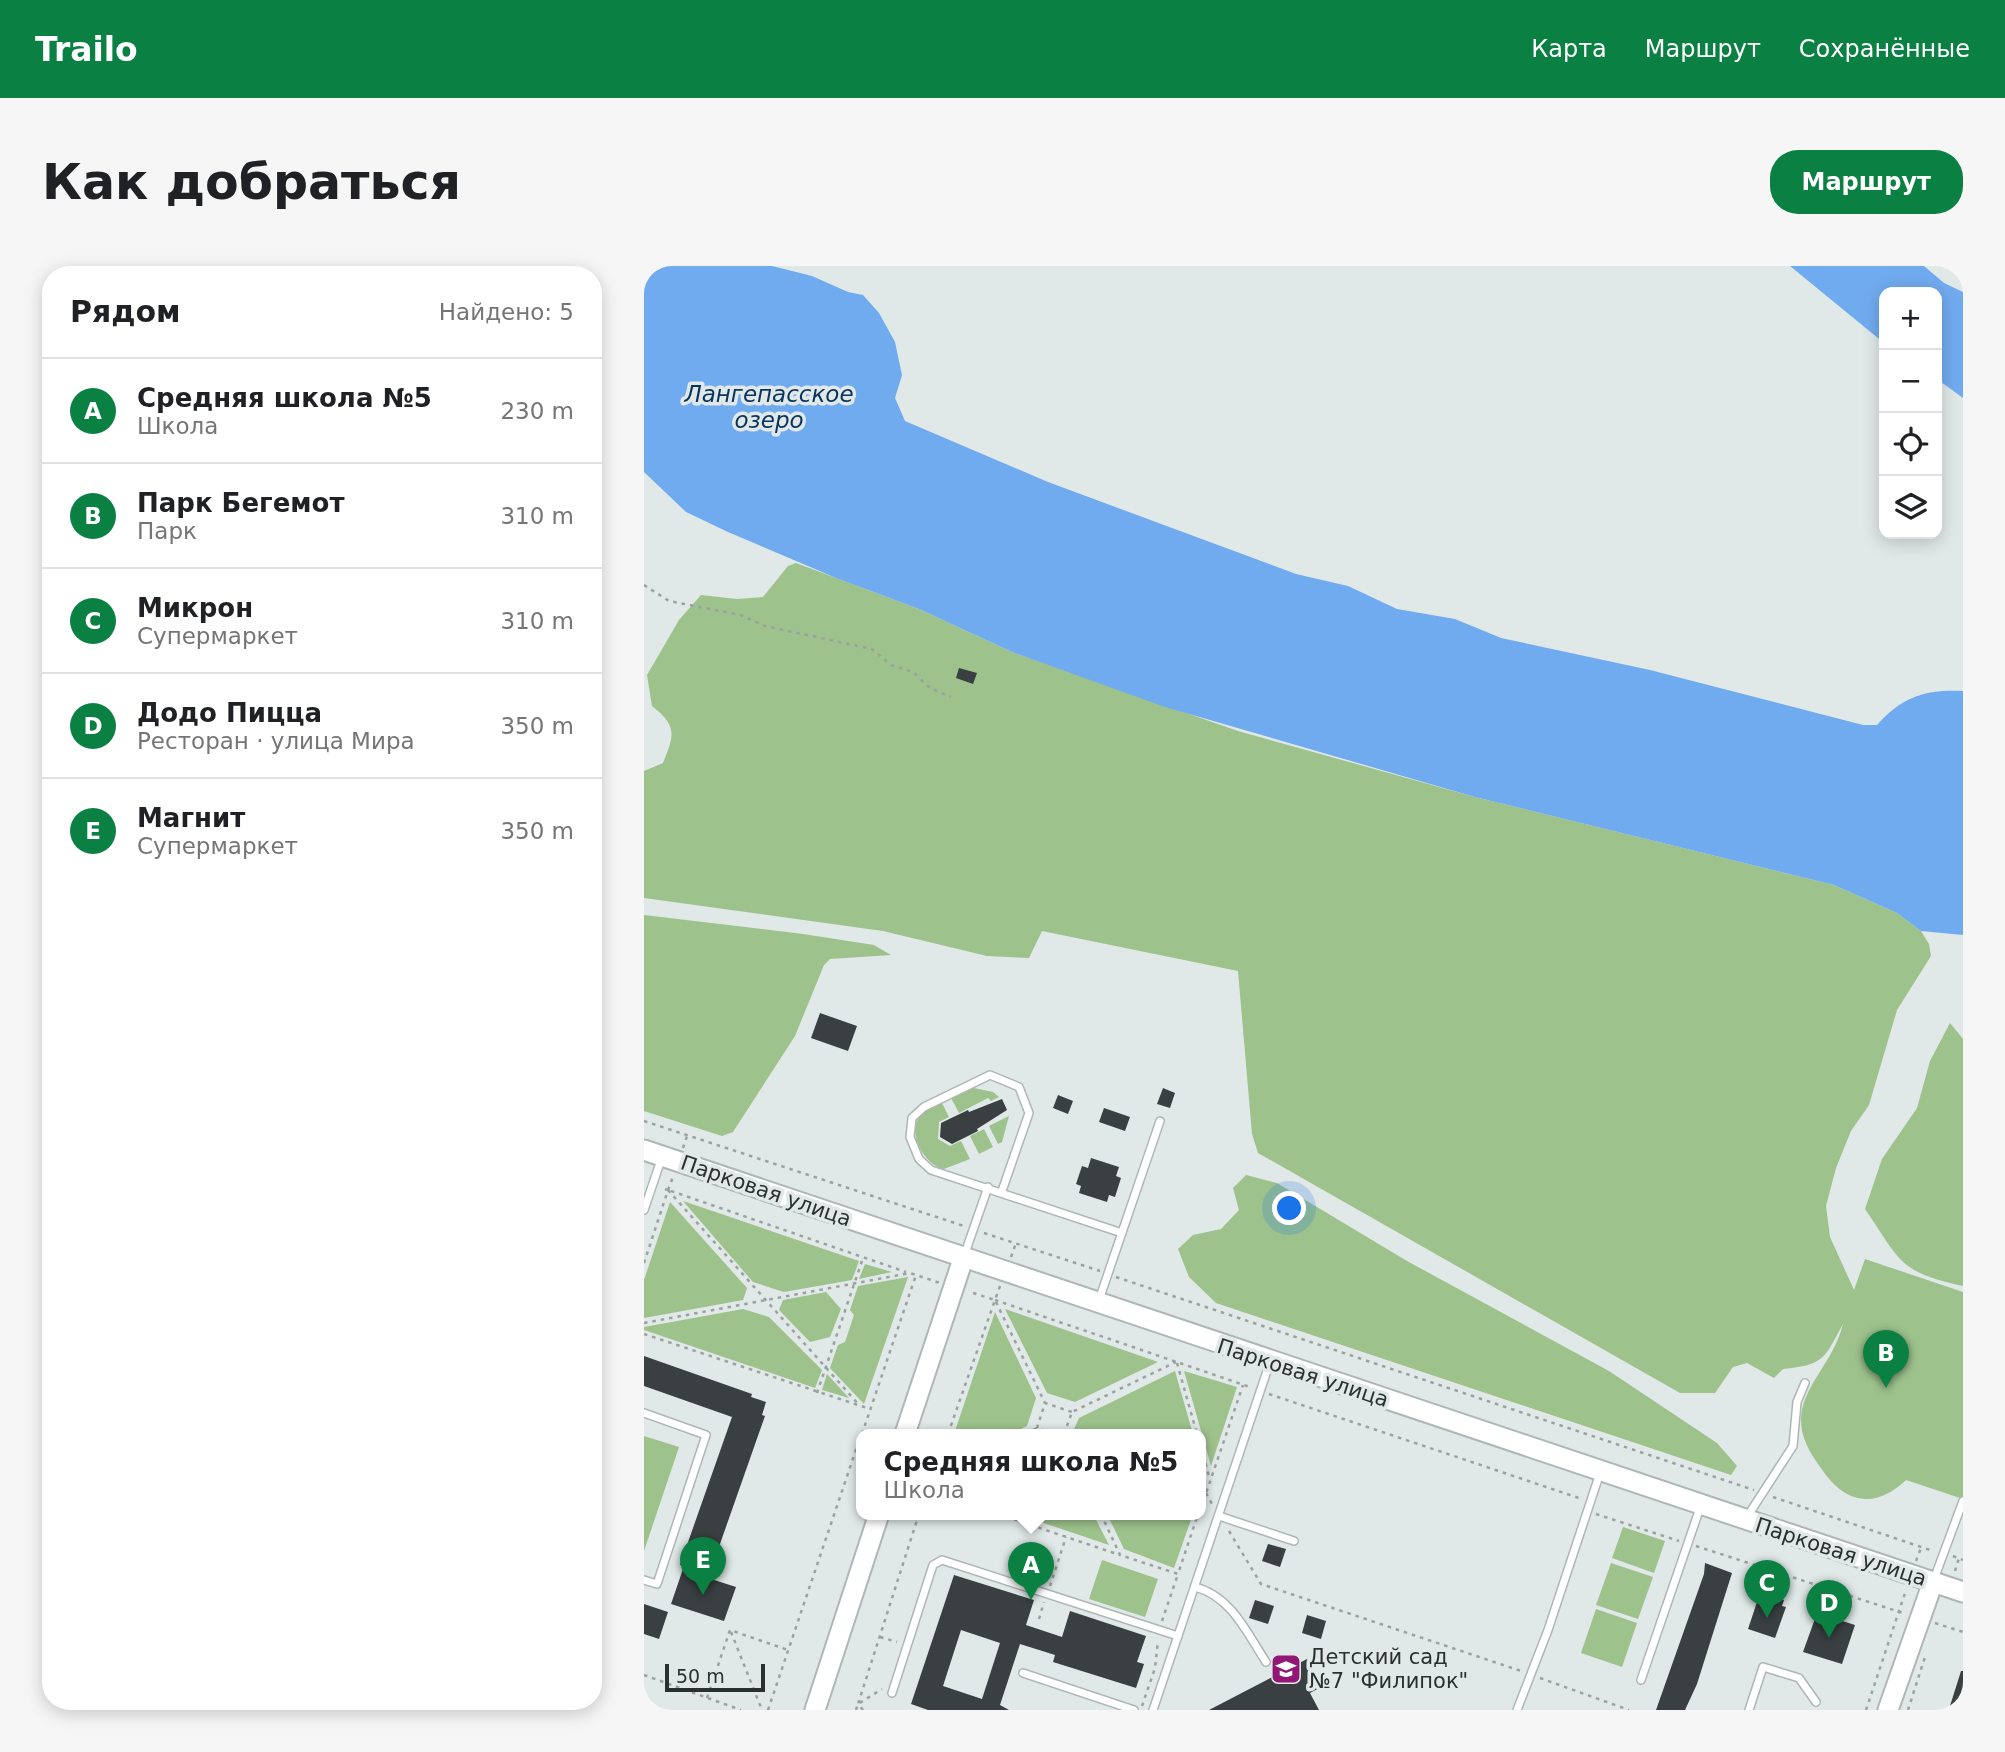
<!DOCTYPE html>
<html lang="ru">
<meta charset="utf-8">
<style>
body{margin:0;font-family:"DejaVu Sans",sans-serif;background:#f6f6f6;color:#202124}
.controls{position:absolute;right:21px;top:21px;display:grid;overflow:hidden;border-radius:14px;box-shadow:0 4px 18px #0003}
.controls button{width:63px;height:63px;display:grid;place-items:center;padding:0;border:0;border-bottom:2px solid #e0e0e0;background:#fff;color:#202124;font:35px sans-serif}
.scale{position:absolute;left:21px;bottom:18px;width:100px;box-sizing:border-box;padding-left:7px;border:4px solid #2c2f2f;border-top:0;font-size:19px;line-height:24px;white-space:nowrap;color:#2c2f2f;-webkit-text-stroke:5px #e0e8e8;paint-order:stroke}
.you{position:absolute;left:646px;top:943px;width:24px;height:24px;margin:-18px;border:5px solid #fff;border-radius:50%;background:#1a73e8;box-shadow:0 0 0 10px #1a73e833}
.badge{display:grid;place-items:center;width:46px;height:46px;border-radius:50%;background:#0b8043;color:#fff;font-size:23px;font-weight:700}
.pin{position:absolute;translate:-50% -58px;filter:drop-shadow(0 2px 4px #0008)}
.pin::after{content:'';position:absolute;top:37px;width:24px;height:21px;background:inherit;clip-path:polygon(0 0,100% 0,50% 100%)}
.popup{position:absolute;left:212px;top:1163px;width:350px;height:91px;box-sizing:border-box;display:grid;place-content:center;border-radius:14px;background:#fff;filter:drop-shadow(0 2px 5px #0005);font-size:23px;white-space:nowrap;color:#757577}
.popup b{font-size:26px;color:#202124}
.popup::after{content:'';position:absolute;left:50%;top:100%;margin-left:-14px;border:14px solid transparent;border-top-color:#fff}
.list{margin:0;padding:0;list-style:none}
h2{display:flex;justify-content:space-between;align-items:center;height:91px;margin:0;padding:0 28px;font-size:30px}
h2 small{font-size:23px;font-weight:400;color:#757577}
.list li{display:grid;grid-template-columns:46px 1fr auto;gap:21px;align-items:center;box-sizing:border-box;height:105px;padding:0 28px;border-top:2px solid #e0e0e0}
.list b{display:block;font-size:26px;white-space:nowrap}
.list p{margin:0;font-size:23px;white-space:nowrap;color:#757577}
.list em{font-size:23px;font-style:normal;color:#757577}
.icon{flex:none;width:38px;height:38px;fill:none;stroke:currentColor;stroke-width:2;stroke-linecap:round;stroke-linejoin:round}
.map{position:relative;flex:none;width:1319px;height:1444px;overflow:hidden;border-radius:28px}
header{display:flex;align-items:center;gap:42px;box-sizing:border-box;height:98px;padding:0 35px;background:#0b8043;color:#fff}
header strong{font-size:33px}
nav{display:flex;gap:38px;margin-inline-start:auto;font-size:24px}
.intro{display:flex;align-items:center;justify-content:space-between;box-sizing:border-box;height:168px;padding:0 42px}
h1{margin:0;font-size:49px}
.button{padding:18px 32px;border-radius:28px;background:#0b8043;color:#fff;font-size:24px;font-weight:700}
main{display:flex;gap:42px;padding:0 42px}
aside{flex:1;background:#fff;border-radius:28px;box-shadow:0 4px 18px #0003}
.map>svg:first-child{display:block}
.green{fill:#9dc28c}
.water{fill:#71abef}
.building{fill:#3a4042;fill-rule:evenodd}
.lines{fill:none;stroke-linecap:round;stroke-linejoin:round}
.service-casing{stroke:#aeb6b6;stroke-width:10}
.tertiary-casing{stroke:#aeb6b6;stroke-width:23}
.path{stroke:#9ba1a1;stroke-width:2.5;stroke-dasharray:3.5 5;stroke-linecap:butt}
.service{stroke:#fff;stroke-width:7}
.tertiary{stroke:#fff;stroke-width:19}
.labels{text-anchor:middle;stroke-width:7;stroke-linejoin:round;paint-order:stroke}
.street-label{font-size:21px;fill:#2c2f2f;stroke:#e0e8e8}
.poi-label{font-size:21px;fill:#2c2f2f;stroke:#e0e8e8;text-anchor:start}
.water-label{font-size:23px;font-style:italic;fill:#09335e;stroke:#e0e8e8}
</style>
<header>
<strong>Trailo</strong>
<nav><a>Карта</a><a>Маршрут</a><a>Сохранённые</a></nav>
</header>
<div class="intro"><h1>Как добраться</h1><a class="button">Маршрут</a></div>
<main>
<aside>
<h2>Рядом<small>Найдено: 5</small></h2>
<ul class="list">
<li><span class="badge">A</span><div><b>Средняя школа №5</b><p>Школа</p></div><em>230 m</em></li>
<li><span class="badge">B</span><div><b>Парк Бегемот</b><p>Парк</p></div><em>310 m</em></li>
<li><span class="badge">C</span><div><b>Микрон</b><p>Супермаркет</p></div><em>310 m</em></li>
<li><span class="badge">D</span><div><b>Додо Пицца</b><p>Ресторан · улица Мира</p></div><em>350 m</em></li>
<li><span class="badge">E</span><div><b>Магнит</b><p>Супермаркет</p></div><em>350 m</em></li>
</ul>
</aside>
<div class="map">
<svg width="1319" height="1444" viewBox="0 0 1319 1444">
<rect width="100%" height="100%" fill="#e0e8e8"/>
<g class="green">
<path d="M152,297l123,46 93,43 226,79 237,66 359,88 63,28 24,18 8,13 2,12 -34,54 -28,95 -18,26 -15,37 -10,38 4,31 24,53 11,-31 98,33v207l-57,-19c-16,15 -35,25 -57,15 -15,-7 -24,-21 -33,-34 -41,-59 14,-84 27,-137 -19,35 -19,41 -60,45l-9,9 -27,-15 -14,4 -18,26h-35l-422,-240 -6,-19 -14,-163 -196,-40 -13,27 -42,-2 -104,-25 -239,-33v-127l19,-8c11,-27 15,-37 -11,-57l-5,-31 32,-55 22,-25 36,4 26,-2 25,-31z"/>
<polygon points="0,649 159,668 230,679 247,689 186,693 180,699 151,770 89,866 78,870 0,845"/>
<path d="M1306,757l13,16v247c-65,-14 -63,-26 -98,-77l17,-50 35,-51 13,-47z"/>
<polygon points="330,822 349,826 355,831 347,835 344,832 315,847 307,832"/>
<path d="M298,837l7,14 -10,5 -1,17 12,7 11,-5 9,18 -26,10c-18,-3 -36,-33 -26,-50 5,-9 15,-12 24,-16z"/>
<polygon points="365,850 358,876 354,878 345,860"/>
<polygon points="340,863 349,881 335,888 326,870"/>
<polygon points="602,909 633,917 763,995 965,1105 1073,1177 1093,1200 1087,1209 572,1037 545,1011 534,983 549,969 577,963 595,944 589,922"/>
<polygon points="39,935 215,995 208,1014 140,1026 109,1016"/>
<polygon points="26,936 103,1022 99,1034 0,1052 0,1014"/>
<polygon points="221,998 248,1006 215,1013"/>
<polygon points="264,1011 220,1138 186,1102 194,1079 201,1076 210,1049 206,1044 214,1020"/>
<polygon points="182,1026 197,1043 186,1071 166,1076 135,1044 139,1034"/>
<polygon points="99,1043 125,1051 178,1104 171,1122 0,1064 0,1061"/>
<polygon points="361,1043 514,1096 431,1136 403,1127"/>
<polygon points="351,1046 392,1132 383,1160 367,1168 310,1168"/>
<polygon points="531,1105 549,1168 428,1168 435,1152"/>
<polygon points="540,1105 593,1121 567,1200"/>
<polygon points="183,1108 205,1132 178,1124"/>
<polygon points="0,1170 35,1181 0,1285"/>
<polygon points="373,1248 449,1248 465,1279"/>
<polygon points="463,1248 549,1248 530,1302 480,1283"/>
<polygon points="979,1261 1021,1275 1010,1307 968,1292"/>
<polygon points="458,1294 514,1313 501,1351 445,1333"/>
<polygon points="967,1297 1009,1311 994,1353 952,1339"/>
<polygon points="952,1343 993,1357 978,1401 937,1387"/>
</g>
<g class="water">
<path d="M0,0h128l40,10 36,16 15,3 16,18 16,29 7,33 -7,23 10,23 143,61 248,92 52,12 49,23 58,10 46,19 149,32 213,55h14c25,-28 48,-36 86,-34v244l-42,-4 -24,-18 -63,-28 -359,-88 -310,-90 -153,-55 -93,-43 -83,-31 -108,-46 -42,-20 -42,-40z"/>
<polygon points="1146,0 1280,0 1300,17 1319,26 1319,132 1293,113 1293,26 1240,26 1240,77"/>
</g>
<g class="building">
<polygon points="315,402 333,407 329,418 312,412"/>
<polygon points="176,747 213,760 204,785 167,772"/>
<polygon points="519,822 531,827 526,842 513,838"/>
<polygon points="414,829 429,835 424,848 409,842"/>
<polygon points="358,833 363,844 333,863 334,865 308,878 296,871 297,857 324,844 325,846"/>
<polygon points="460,842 486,851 481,865 455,856"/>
<polygon points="447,892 475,901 472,910 477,912 471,931 465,929 463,936 435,927 437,920 432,918 438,900 444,902"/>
<polygon points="0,1090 108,1128 107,1131 122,1136 118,1149 121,1150 64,1312 92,1321 80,1355 27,1338 40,1300 36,1299 88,1151 0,1120"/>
<polygon points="624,1278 642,1283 636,1301 618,1295"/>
<polygon points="1061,1297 1088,1307 1053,1418 1041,1444 1012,1444 1060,1308"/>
<path d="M310,1309l80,25 -8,25 36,12 8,-26 76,25 -9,26 7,2 -8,24 -83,-26 2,-7 -35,-11 -20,61 9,5h-81l-17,-6zM317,1364l39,13 -18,56 -39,-13z"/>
<polygon points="1116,1327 1140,1334 1138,1340 1142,1341 1131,1372 1104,1363"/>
<polygon points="611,1334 630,1340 624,1358 605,1352"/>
<polygon points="0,1338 24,1346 15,1373 0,1368"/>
<polygon points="1173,1347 1211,1359 1198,1398 1159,1386"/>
<polygon points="663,1349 682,1355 677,1373 658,1367"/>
<polygon points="663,1393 677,1421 666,1427 675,1444 565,1444"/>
<polygon points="1317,1405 1319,1405 1319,1444 1306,1440"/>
</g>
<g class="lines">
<g class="service-casing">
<g id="service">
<polyline points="358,925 385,847 375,821 346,809 280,841 268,852 266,871 275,893 287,904 478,967"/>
<polyline points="0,944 18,891"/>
<polyline points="320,990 344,921"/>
<polyline points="455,1034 516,855"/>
<polyline points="0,1147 62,1169 13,1318 0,1314"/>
<polyline points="575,1250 650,1275"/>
<polyline points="1103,1251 1149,1180 1153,1136 1161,1117"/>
<polyline points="1289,1316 1319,1235"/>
<path d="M551,1321c36,9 52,46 71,75"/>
<polyline points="379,1407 490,1444"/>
<polyline points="997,1414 1057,1239"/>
<polyline points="248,1427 289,1299 298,1294 534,1370"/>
<polyline points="509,1444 626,1096"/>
<polyline points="873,1444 904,1364 956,1207"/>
<polyline points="1105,1444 1119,1401 1155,1412 1172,1436"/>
</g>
</g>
<g class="tertiary-casing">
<g id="tertiary">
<polyline points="0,884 1319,1326"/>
<polyline points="261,1168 319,993"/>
<polyline points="171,1444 235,1248"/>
<polyline points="1244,1444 1289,1316"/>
</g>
</g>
<g class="path">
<polyline points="0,319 25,335 97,349 121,360 228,383 247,399 269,406 286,422 307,431"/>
<polyline points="0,855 320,960"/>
<polyline points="39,882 43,870"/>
<polyline points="24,924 216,1140"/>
<polyline points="24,924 29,911"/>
<polyline points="27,925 262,1006"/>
<polyline points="340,967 456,1005"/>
<polyline points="367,991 372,977"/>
<polyline points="0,997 24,924 17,922"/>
<polyline points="472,1011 1110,1224"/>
<polyline points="356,1020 351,1034 401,1137"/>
<polyline points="351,1034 606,1121"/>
<polyline points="0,1057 266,1007 296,1017"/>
<polyline points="0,1068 226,1143"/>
<polyline points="533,1097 553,1168"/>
<polyline points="173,1127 219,992"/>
<polyline points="625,1128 938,1233"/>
<polyline points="218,1168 272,1009"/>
<polyline points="304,1168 351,1034 326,1026"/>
<polyline points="382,1168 393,1162"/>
<polyline points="409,1168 393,1162 401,1137 428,1146"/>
<polyline points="420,1168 428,1146 532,1096"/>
<polyline points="557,1181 566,1214"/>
<polyline points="562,1227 568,1238"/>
<polyline points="1129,1231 1289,1285"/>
<polyline points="557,1242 599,1119"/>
<polyline points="354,1248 476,1289"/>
<polyline points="457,1248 476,1289 534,1308 554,1248"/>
<polyline points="952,1248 1035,1275"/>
<polyline points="585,1265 617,1318 877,1405"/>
<polyline points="1052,1280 1262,1348"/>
<polyline points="1309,1290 1319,1294"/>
<polyline points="1272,1295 1277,1282"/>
<polyline points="1311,1305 1315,1292"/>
<polyline points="406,1320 422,1271"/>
<polyline points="395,1353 400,1336"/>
<polyline points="518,1355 534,1308"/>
<polyline points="1291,1357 1319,1366"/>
<polyline points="87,1366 118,1444"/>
<polyline points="236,1371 253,1376"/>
<polyline points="0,1409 97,1444"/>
<polyline points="896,1412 985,1444"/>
<polyline points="63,1432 86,1364 144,1384"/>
<polyline points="498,1440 511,1402 514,1375"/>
<polyline points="124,1444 217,1169"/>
<polyline points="212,1444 214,1438 238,1423"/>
<polyline points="219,1444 214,1438 275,1248"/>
<polyline points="1222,1444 1262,1324"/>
<polyline points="1264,1444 1281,1391"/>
</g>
<use href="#service" class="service"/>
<use href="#tertiary" class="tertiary"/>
</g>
<defs>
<g id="school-square" transform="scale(1.575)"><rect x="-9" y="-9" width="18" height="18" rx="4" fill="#921774" stroke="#e0e8e8"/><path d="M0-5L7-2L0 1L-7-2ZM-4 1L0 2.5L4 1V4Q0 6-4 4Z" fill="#fff"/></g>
</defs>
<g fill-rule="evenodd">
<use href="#school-square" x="642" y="1403"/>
</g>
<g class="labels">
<g class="street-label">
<text transform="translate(122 925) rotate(19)" y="7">Парковая улица</text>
<text transform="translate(659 1107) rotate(18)" y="7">Парковая улица</text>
<text transform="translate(1197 1286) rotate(18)" y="7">Парковая улица</text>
</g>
<g class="poi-label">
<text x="665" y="1398">Детский сад<tspan x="665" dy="24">№7 "Филипок"</tspan></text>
</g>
<g class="water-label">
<text x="125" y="136">Лангепасское<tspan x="125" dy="26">озеро</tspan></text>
</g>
</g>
</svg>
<div class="controls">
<button>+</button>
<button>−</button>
<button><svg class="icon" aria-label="locate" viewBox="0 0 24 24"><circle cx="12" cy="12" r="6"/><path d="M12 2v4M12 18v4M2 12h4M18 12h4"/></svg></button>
<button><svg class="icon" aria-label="layers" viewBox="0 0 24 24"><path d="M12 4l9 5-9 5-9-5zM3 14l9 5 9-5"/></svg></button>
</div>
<div class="scale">50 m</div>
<div class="you"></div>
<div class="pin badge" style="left:387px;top:1334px">A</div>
<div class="popup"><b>Средняя школа №5</b>Школа</div>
<div class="pin badge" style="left:1242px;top:1122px">B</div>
<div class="pin badge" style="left:1123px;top:1352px">C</div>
<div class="pin badge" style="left:1185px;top:1372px">D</div>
<div class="pin badge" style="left:59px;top:1329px">E</div>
</div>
</main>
